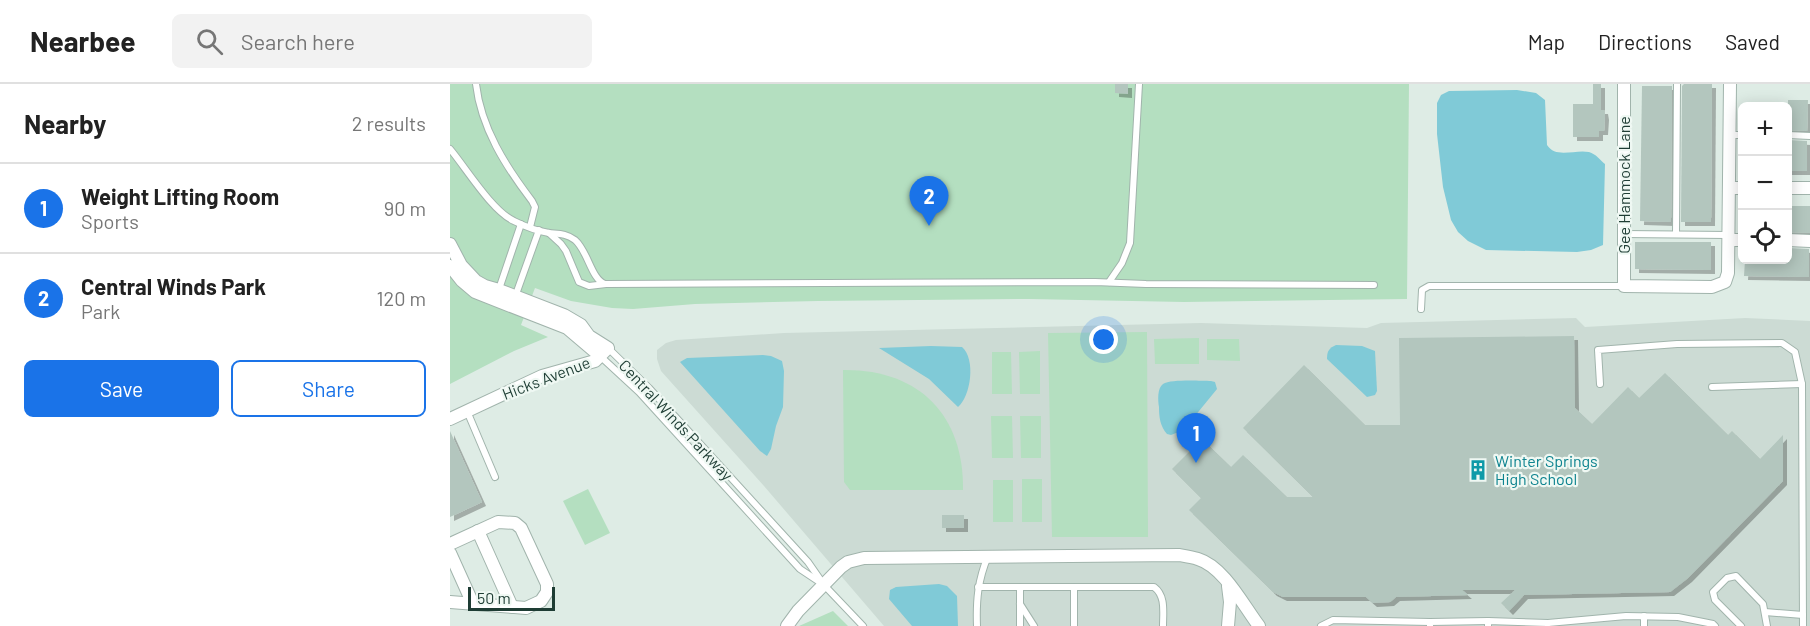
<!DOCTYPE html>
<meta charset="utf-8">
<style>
body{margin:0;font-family:Barlow,sans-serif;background:#f2f2f2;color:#222}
.controls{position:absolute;right:18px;top:18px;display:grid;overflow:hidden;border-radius:9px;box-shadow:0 3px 15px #0003}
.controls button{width:54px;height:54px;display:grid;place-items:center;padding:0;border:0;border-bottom:2px solid #e0e0e0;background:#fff;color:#222;font:30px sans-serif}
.scale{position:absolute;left:18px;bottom:15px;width:87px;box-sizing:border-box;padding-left:6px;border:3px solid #1e3d34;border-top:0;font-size:16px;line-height:21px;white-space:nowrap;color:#1e3d34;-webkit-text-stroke:4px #eff8f3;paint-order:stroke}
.you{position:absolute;left:654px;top:256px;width:21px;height:21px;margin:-15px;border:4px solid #fff;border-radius:50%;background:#1a73e8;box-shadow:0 0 0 9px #1a73e833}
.badge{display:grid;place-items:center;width:39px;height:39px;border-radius:50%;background:#1a73e8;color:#fff;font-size:20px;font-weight:700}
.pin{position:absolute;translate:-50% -50px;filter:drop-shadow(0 2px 3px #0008)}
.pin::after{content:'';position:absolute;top:32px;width:21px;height:18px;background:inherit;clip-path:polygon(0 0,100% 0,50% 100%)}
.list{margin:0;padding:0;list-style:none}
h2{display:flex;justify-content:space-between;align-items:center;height:78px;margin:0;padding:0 24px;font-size:26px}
h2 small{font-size:20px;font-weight:400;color:#767676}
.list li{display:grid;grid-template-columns:39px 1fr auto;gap:18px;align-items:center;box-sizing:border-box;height:90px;padding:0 24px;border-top:2px solid #e0e0e0}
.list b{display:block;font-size:22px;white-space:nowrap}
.list p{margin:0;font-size:20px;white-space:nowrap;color:#767676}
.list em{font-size:20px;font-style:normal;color:#767676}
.actions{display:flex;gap:12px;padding:18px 24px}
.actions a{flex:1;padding:14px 0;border:2px solid #1a73e8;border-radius:9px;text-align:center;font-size:21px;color:#1a73e8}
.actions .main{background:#1a73e8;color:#fff}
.icon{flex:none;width:33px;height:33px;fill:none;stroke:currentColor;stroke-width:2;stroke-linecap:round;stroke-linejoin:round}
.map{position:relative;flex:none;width:1360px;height:542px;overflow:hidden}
header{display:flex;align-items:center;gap:36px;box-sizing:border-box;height:84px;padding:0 30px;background:#fff;border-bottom:2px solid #e0e0e0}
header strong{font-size:28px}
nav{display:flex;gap:33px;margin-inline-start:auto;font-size:21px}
.search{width:420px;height:54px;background:#f2f2f2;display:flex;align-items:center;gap:15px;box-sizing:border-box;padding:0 21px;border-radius:9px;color:#767676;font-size:22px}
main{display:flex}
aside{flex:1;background:#fff}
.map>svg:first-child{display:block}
.built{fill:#ccdbd4}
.green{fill:#b4dfc0}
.water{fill:#80cad7}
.building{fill:#b3c6be;filter:url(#shadow)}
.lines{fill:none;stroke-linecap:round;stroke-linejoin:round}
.lane-casing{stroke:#a1b4ac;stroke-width:8}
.street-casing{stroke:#a1b4ac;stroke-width:14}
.lane{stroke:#fff;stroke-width:6}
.street{stroke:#fff;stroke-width:12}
.labels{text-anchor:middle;stroke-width:4.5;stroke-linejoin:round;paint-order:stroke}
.street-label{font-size:16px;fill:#1e3d34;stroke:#eff8f3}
.culture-label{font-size:16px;fill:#0d838f;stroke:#eff8f3;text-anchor:start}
</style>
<header>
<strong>Nearbee</strong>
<div class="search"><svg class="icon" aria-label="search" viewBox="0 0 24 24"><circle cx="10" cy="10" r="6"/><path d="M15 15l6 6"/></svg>Search here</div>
<nav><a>Map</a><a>Directions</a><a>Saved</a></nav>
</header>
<main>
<aside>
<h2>Nearby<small>2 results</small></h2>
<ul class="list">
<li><span class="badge">1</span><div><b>Weight Lifting Room</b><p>Sports</p></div><em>90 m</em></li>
<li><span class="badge">2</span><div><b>Central Winds Park</b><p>Park</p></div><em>120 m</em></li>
</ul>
<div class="actions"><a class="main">Save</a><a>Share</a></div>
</aside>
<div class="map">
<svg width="1360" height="542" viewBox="0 0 1360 542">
<defs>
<filter id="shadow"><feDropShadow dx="4" dy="4" stdDeviation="0" flood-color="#0004"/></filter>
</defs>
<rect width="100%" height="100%" fill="#deece5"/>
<polygon class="built" points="1126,234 1135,243 1295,234 1360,237 1360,542 434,542 314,402 211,287 207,275 207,266 216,259 226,256 334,249 751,239 917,244 931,239"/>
<g class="green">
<polygon points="0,0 959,0 957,215 734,218 579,215 368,217 245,220 183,225 162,224 121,217 85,204 71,241 98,253 64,267 0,300"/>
<polygon points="697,248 698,453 602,453 598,249"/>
<polygon points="749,254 749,280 705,280 704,255"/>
<polygon points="757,255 789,255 790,277 757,276"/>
<polygon points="590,267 590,310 570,310 569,268"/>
<polygon points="542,268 561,268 562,310 542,310"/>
<path d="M393,286c76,-1 121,45 120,120h-113l-6,-8z"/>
<polygon points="541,332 562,332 563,374 542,374"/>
<polygon points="570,332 591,332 591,374 571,374"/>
<rect x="572" y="395" width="20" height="43"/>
<rect x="543" y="396" width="20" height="42"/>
<polygon points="138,405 160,449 135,461 113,417"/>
<polygon points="383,527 398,542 349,542"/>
</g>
<g class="water">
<path d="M1067,6l19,3 9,7 2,45c9,14 28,4 42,7 7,2 11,8 16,12l-2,81 -12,5 -14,2 -91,-2 -18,-9 -10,-9 -7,-12 -8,-33 -6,-53v-31l4,-8 8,-4z"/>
<path d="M886,261l26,1 13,5 2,40 -2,4 -8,2 -40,-38c0,-8 2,-11 9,-14z"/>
<path d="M481,262l31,1c14,12 9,49 -4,60l-29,-28 -50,-31z"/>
<polygon points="313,271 321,272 332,277 334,287 333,323 326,342 321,365 317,372 310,367 230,278 237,274"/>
<path d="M761,297l4,1 2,7 -27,33 -14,11 -5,2 -4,-1c-7,-8 -8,-17 -8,-27 -1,-6 -2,-19 4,-23 8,-5 38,-3 48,-3z"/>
<polygon points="489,500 497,502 507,512 508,542 462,542 439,515 440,506 446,503"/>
</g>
<g class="building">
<polygon points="665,0 678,0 678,10 665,9"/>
<polygon points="1143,0 1151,0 1151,26 1154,26 1155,32 1154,47 1149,47 1149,53 1123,53 1123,20 1143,20"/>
<polygon points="1234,0 1262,0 1261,138 1231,138 1232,2"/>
<polygon points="1192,2 1222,2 1221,138 1190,137"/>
<polygon points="1338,16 1358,16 1357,47 1338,46"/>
<polygon points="1338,56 1357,57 1357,87 1338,87"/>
<polygon points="1338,122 1360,122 1360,149 1338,148"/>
<polygon points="1185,158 1261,158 1261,186 1185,185"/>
<polygon points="1338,164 1359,165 1359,193 1294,192 1295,176 1338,176"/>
<polygon points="1124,252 1125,324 1142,340 1178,303 1189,314 1215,289 1278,351 1282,347 1310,375 1333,351 1333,397 1238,494 1220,508 1074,511 1059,527 1051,519 1065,506 1012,506 1018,511 946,513 940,518 923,519 916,513 833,513 823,508 739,426 751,414 722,385 752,355 781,383 793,371 837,413 863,413 793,344 854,281 915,341 950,341 949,254"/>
<polygon points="0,347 32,418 0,433"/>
<rect x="492" y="431" width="22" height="13"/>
</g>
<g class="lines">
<g class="lane-casing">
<g id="lane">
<path d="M26,0c5,44 30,83 56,117l3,6 -5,20"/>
<polyline points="1280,51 1292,51"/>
<polyline points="1338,51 1360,52"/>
<path d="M0,65c16,19 42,62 64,72 10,5 23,10 35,12 9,1 17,0 26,7 13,11 16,39 30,44"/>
<polyline points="99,149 111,160 116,167 129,198 139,202 156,200 645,198 696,200 924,201"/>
<polyline points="1174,150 1278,151"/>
<polyline points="1226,150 1227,0"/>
<polyline points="659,198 672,179 680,159 689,0"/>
<polyline points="48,208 71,140"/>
<polyline points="65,213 89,146"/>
<polyline points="971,225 972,206 979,202 1174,202"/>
<polyline points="158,264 199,304 358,478 374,501 413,542"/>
<polyline points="150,272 189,308 350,485 371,499"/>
<polyline points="1150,300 1148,266 1227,260 1332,259 1345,268 1352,300 1353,542"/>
<polyline points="1262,303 1352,300"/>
<polyline points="17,327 45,393"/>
<path d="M528,503h176c12,9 9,25 9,39"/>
<polyline points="624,503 624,542"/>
<polyline points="570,520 584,542"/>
<polyline points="1315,528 1353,531"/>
<polyline points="1194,532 1194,542"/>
<path d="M527,542c-1,-26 1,-46 11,-70"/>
<polyline points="570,542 570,503"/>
<polyline points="871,542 883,536 980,538"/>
<polyline points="980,542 980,538 1038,537"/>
<polyline points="1038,542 1038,537 1098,539"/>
<polyline points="1098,542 1098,539 1176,532 1228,533 1263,540 1265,542"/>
<polyline points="1291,542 1265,516 1263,508 1277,494 1286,492 1313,520 1317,542"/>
</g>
</g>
<g class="street-casing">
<g id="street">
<polyline points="1174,0 1174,202 1262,203 1275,198 1278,189 1280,0"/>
<polyline points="1280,104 1292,104"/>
<polyline points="1338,104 1360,104"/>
<polyline points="1279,156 1292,156"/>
<polyline points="1338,156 1360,157"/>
<polyline points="0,160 11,181 26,197 35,202 49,206 114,231 131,241 139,252 158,264 145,277 92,292 0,335"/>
<polyline points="0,182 12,197 25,208 117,244 150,272"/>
<polyline points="28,447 62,523"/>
<polyline points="0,460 48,438 65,439 71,444 97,500 97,508 91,517 76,524 0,518"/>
<polyline points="0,469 23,520"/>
<path d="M337,542l11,-15 43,-44 7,-5 16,-4 315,-3c6,1 13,2 19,4 26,8 45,46 61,67"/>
<polyline points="778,542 780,518 778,502"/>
</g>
</g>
<use href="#lane" class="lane"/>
<use href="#street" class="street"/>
</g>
<defs>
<g id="building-bare" transform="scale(1.62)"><path d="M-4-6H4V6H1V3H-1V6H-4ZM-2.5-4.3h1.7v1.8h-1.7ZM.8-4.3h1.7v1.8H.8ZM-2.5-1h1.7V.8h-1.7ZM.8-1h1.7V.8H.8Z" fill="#0f9aa8" stroke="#eff8f3" stroke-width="2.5" paint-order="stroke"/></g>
</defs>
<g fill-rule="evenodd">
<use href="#building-bare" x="1028" y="386"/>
</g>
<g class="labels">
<g class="street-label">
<text transform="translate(1174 101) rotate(-90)" y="6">Gee Hammock Lane</text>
<text transform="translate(96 294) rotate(-21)" y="6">Hicks Avenue</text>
<text transform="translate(226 336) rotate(47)" y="6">Central Winds Parkway</text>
</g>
<g class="culture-label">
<text x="1045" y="383">Winter Springs<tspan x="1045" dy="18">High School</tspan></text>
</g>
</g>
</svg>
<div class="controls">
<button>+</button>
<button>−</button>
<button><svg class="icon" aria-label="locate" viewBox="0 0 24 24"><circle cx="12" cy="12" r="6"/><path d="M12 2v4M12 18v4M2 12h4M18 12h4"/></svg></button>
</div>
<div class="scale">50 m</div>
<div class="you"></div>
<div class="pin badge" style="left:746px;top:379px">1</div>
<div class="pin badge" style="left:479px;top:142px">2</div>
</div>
</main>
